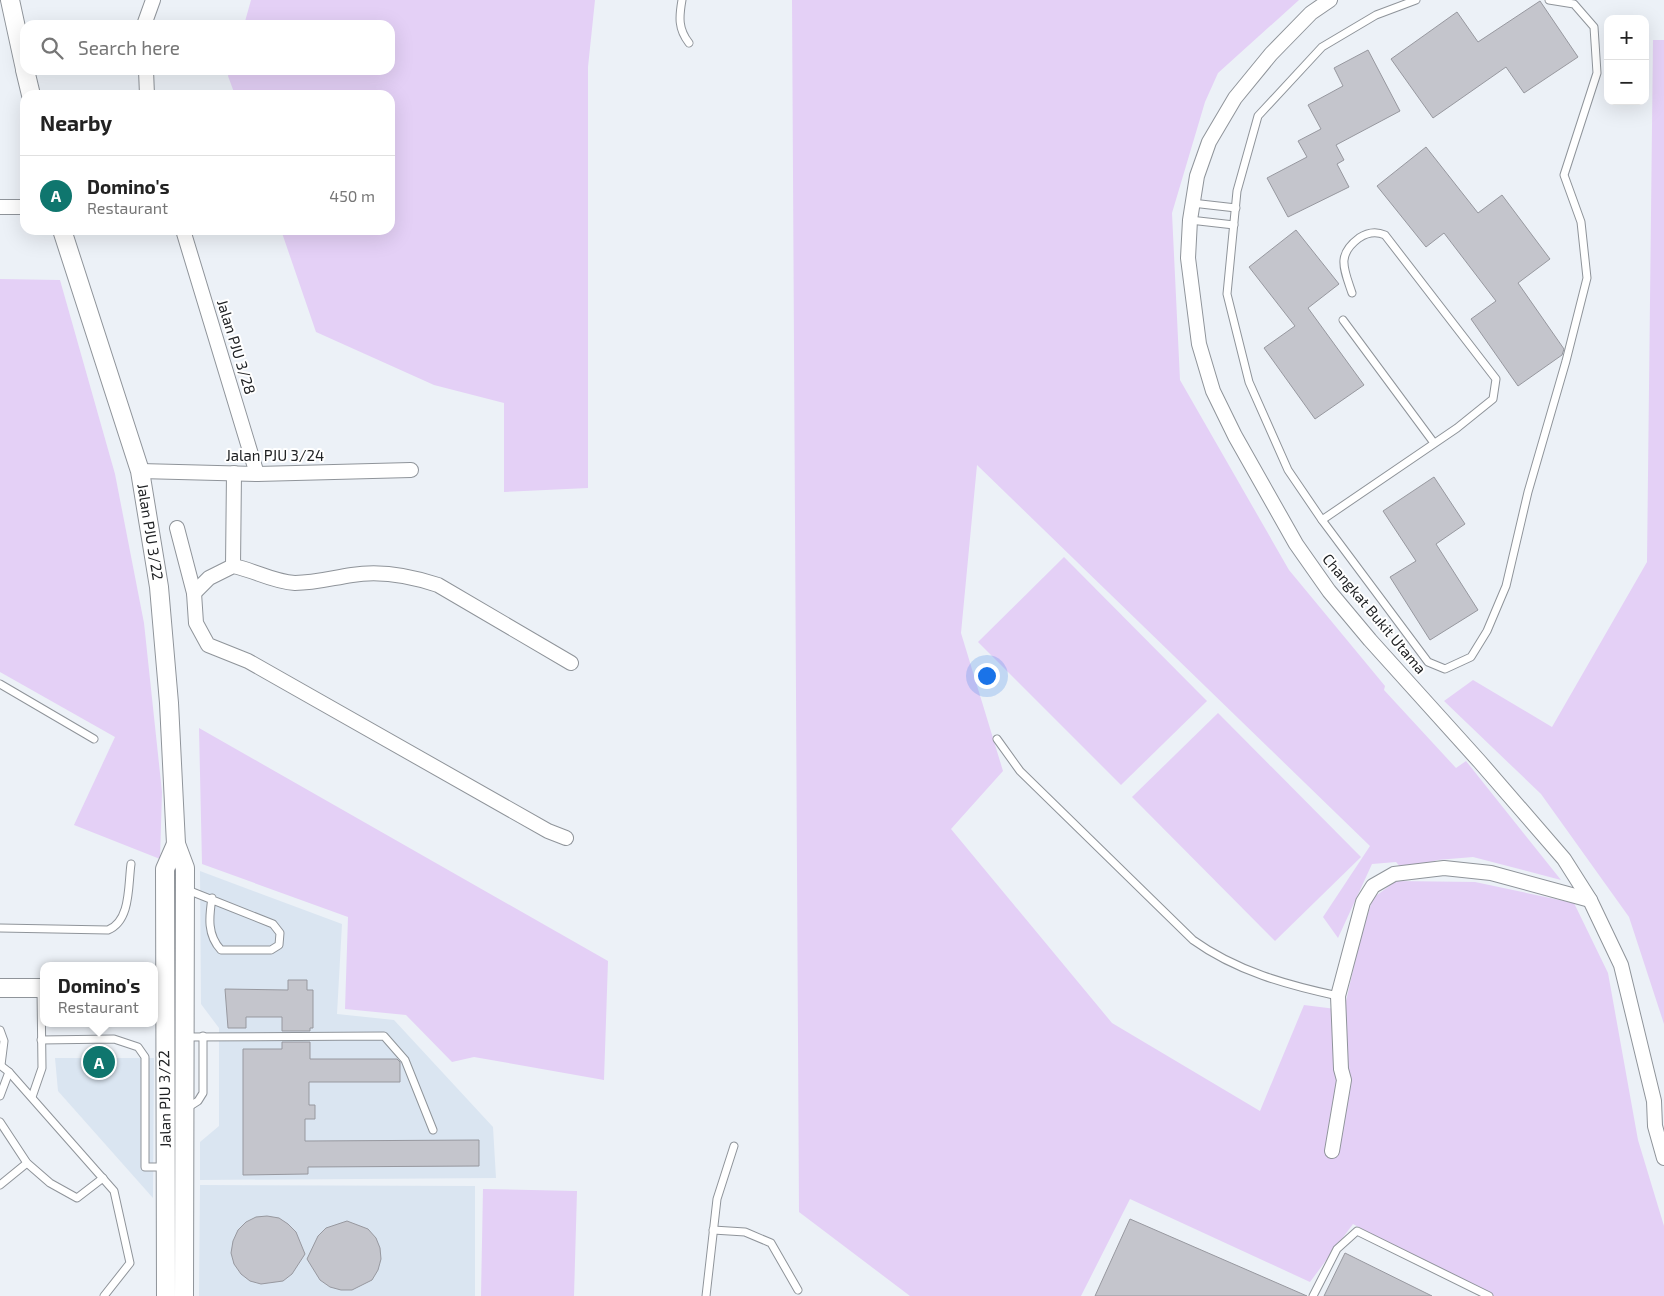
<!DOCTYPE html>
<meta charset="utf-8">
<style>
body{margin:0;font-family:"Exo 2",sans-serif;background:#f6f6f6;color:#222}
.controls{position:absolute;right:15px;top:15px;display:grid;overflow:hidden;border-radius:10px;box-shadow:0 5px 20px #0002}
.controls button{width:45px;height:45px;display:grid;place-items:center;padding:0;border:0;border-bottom:1px solid #e0e0e0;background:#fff;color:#222;font:25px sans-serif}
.you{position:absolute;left:986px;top:675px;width:18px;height:18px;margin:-12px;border:4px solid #fff;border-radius:50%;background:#1a73e8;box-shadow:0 0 0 8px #1a73e833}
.badge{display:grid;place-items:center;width:32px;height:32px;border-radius:50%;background:#0f766e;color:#fff;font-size:16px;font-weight:700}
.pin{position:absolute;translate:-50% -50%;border:2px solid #fff;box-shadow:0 1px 5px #0006}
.popup{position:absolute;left:40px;top:962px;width:118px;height:65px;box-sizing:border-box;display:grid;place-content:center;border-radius:10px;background:#fff;filter:drop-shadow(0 1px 4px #0005);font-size:16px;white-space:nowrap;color:#767676}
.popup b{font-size:19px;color:#222}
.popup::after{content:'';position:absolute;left:50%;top:100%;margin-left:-10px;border:10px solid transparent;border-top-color:#fff}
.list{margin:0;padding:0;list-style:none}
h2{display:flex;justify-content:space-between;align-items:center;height:65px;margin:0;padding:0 20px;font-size:21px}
h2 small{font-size:16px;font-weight:400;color:#767676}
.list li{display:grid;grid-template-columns:32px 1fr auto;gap:15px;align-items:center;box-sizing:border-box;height:80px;padding:0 20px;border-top:1px solid #e0e0e0}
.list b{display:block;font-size:19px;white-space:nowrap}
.list p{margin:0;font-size:16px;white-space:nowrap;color:#767676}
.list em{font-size:16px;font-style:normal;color:#767676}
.icon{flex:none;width:28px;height:28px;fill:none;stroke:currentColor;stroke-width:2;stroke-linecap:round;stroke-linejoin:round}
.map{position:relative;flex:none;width:1664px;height:1296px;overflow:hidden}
.search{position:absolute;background:#fff;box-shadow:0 5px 20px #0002;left:20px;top:20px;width:375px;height:55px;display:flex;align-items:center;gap:12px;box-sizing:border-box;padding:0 18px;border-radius:15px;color:#767676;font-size:19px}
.panel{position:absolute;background:#fff;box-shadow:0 5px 20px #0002;left:20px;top:90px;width:375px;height:145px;border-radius:15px}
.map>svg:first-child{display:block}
.built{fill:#dae5f1}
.green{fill:#e4d0f6}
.building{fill:#c4c5cc;stroke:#97989f}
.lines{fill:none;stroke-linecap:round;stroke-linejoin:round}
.service-casing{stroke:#8f949a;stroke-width:9}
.minor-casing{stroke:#8f949a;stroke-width:16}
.tertiary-casing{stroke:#8f949a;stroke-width:20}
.service{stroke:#fff;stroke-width:7}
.minor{stroke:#fff;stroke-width:14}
.tertiary{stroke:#fff;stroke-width:18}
.labels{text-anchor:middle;stroke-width:4;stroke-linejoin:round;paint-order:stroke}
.street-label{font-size:15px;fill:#202224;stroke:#fff}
</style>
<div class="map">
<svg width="1664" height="1296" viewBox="0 0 1664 1296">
<rect width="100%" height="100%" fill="#ecf1f7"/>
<g class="built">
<polygon points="200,871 342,924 337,1014 394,1020 493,1127 496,1178 200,1180 200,1142 219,1126 219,1028 201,1004"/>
<polygon points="55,1058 154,1058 153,1198 58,1091"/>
<polygon points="200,1185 475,1186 475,1296 199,1296"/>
</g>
<g class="green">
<polygon points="251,0 595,0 588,67 588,488 504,492 504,403 434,385 316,332 281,230 390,230 390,95 235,95 228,76 230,70 390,70 390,25 244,25"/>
<polygon points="792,0 1299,0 1218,73 1205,102 1172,213 1180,380 1289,570 1385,686 1384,690 1456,768 1466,761 1561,880 1473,857 1437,860 1405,872 1396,862 1372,864 1338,938 1323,917 1370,846 977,465 961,633 1003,771 951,829 1112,1023 1260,1111 1304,1005 1344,1010 1361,935 1373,898 1396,881 1475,882 1574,903 1608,973 1638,1140 1664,1226 1664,1296 1484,1296 1353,1224 1310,1282 1130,1199 1081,1296 910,1296 799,1212"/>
<polygon points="1653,40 1664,40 1664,1024 1629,917 1541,794 1444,701 1473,680 1552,727 1647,562"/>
<polygon points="0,279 60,280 115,474 144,623 162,792 160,859 74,825 115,737 0,672"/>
<polygon points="1064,557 1207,701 1121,785 978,642"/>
<polygon points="1218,713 1361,857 1275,941 1132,797"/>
<polygon points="199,728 608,961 604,1080 474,1057 452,1062 406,1015 345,1009 348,917 202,864"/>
<polygon points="483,1189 577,1191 574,1296 481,1296"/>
</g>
<g class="building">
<polygon points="1540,1 1578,57 1524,93 1506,67 1433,118 1391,59 1457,12 1478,42"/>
<polygon points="1368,50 1400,111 1336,145 1344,160 1337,164 1349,187 1288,217 1267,178 1307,157 1298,141 1321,129 1308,105 1343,86 1334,68"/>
<polygon points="1426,147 1478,213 1502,195 1550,259 1518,283 1564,349 1562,355 1518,386 1471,319 1496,301 1444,233 1426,247 1377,186"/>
<polygon points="1296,230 1339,284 1308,308 1364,385 1315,419 1264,348 1295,326 1249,267"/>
<polygon points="1434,477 1465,524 1436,544 1478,610 1430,640 1390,577 1416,561 1383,511"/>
<polygon points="288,980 307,980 307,990 313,990 313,1028 310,1028 310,1031 282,1031 282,1017 246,1017 246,1028 228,1028 225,989 288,990"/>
<polygon points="282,1042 310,1042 310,1059 397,1059 400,1062 400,1082 309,1082 309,1105 315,1105 315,1119 305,1119 305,1141 479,1140 479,1166 308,1167 308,1174 243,1175 243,1049 282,1049"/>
<polygon points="267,1216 279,1218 288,1224 296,1232 305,1254 292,1274 283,1281 261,1284 250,1281 241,1274 234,1264 231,1253 233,1241 238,1230 246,1222 256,1217"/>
<polygon points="1130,1219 1307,1296 1095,1296"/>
<polygon points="347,1221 368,1229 376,1238 380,1248 381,1259 378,1270 372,1280 352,1290 341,1290 330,1287 320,1280 307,1259 318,1236 326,1228"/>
<polygon points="1345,1253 1432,1296 1324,1296"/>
</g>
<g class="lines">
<g class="service-casing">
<g id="service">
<path d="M682,0c-3,17 -4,29 7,43"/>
<polyline points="1416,0 1376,15 1322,47 1258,116 1237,191 1227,294 1249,382 1288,470 1322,520 1428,662 1445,669 1471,657 1487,631 1506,586 1528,492 1566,361 1587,278 1581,222 1564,175 1597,73 1594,27 1574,4 1549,0"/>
<polyline points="1192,203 1236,208"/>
<polyline points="1190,220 1234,225"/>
<polyline points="1343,320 1434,443"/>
<path d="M1322,520l135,-92 36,-29 3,-20 -111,-144c-9,-4 -17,-3 -26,3 -23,17 -15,31 -7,55"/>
<polyline points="0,684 94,739"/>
<path d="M997,739l23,32 173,169c43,31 94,45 145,56"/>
<path d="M185,889l88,35 7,9 -1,12 -8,5h-50c-14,-15 -12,-33 -9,-52"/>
<path d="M0,928l108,2c23,-9 20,-45 23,-66"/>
<polyline points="0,1030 4,1041 1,1065"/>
<polyline points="186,1037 384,1036 405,1060 433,1130"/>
<polyline points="41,1040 114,1039 138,1047 145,1057 145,1167 164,1167"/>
<polyline points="0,1065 9,1072 114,1191 130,1263 104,1296"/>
<polyline points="0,1096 9,1072"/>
<polyline points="32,1097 42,1068 41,989"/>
<polyline points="187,1108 198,1101 203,1093 203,1036"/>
<polyline points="0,1122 27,1163 50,1183 77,1198 103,1178"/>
<polyline points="0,1185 27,1163"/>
<polyline points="713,1230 745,1232 771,1243 798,1290"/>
<polyline points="706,1296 717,1199 734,1146"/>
<polyline points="1313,1296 1337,1249 1357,1231 1489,1296"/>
</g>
</g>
<g class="minor-casing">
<g id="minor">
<polyline points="1330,0 1311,13 1271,54 1235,98 1209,142 1197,176 1190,220 1188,258 1199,344 1213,391 1235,436 1296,544 1329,591 1370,640 1480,762 1564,859 1590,900 1621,965 1654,1101 1655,1126 1664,1158"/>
<polyline points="144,25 153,0"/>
<polyline points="146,70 147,95"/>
<polyline points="0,207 25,207"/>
<polyline points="183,230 257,474"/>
<polyline points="140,471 257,474 411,470"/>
<polyline points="177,528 194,593 196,623 208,645 248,661 548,831 566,838"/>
<polyline points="233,566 234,473"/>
<path d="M194,593l15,-15 24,-12c21,4 40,16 62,17 20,0 37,-5 57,-8 29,-5 59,1 86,10l133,78"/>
<polyline points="1332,1151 1344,1080 1341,1069 1338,996 1363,902 1373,886 1394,874 1444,868 1491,873 1590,900"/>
</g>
</g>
<g class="tertiary-casing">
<g id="tertiary">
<polyline points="10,0 25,69"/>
<polyline points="25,70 31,95"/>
<path id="s1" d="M62,230l78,241 19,116 10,116 7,141 9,24 -1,428"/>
<polyline points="0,988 44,988"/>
<polyline points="166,1296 165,869 176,844"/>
</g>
</g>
<use href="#service" class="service"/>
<use href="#minor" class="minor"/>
<use href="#tertiary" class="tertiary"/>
</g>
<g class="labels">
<g class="street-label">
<text transform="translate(236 347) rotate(73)" y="5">Jalan PJU 3/28</text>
<text x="275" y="461">Jalan PJU 3/24</text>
<text dy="5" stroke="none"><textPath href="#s1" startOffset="315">Jalan PJU 3/22</textPath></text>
<text transform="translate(1374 614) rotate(50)" y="5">Changkat Bukit Utama</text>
<text transform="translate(165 1099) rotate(-91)" y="5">Jalan PJU 3/22</text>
</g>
</g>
</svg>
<div class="controls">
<button>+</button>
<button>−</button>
</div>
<div class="you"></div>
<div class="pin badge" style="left:99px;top:1062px">A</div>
<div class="popup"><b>Domino's</b>Restaurant</div>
<div class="search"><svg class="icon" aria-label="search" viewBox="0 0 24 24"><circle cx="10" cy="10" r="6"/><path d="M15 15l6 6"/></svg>Search here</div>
<section class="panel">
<h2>Nearby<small></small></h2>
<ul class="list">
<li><span class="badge">A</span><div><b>Domino's</b><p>Restaurant</p></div><em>450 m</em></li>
</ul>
</section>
</div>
